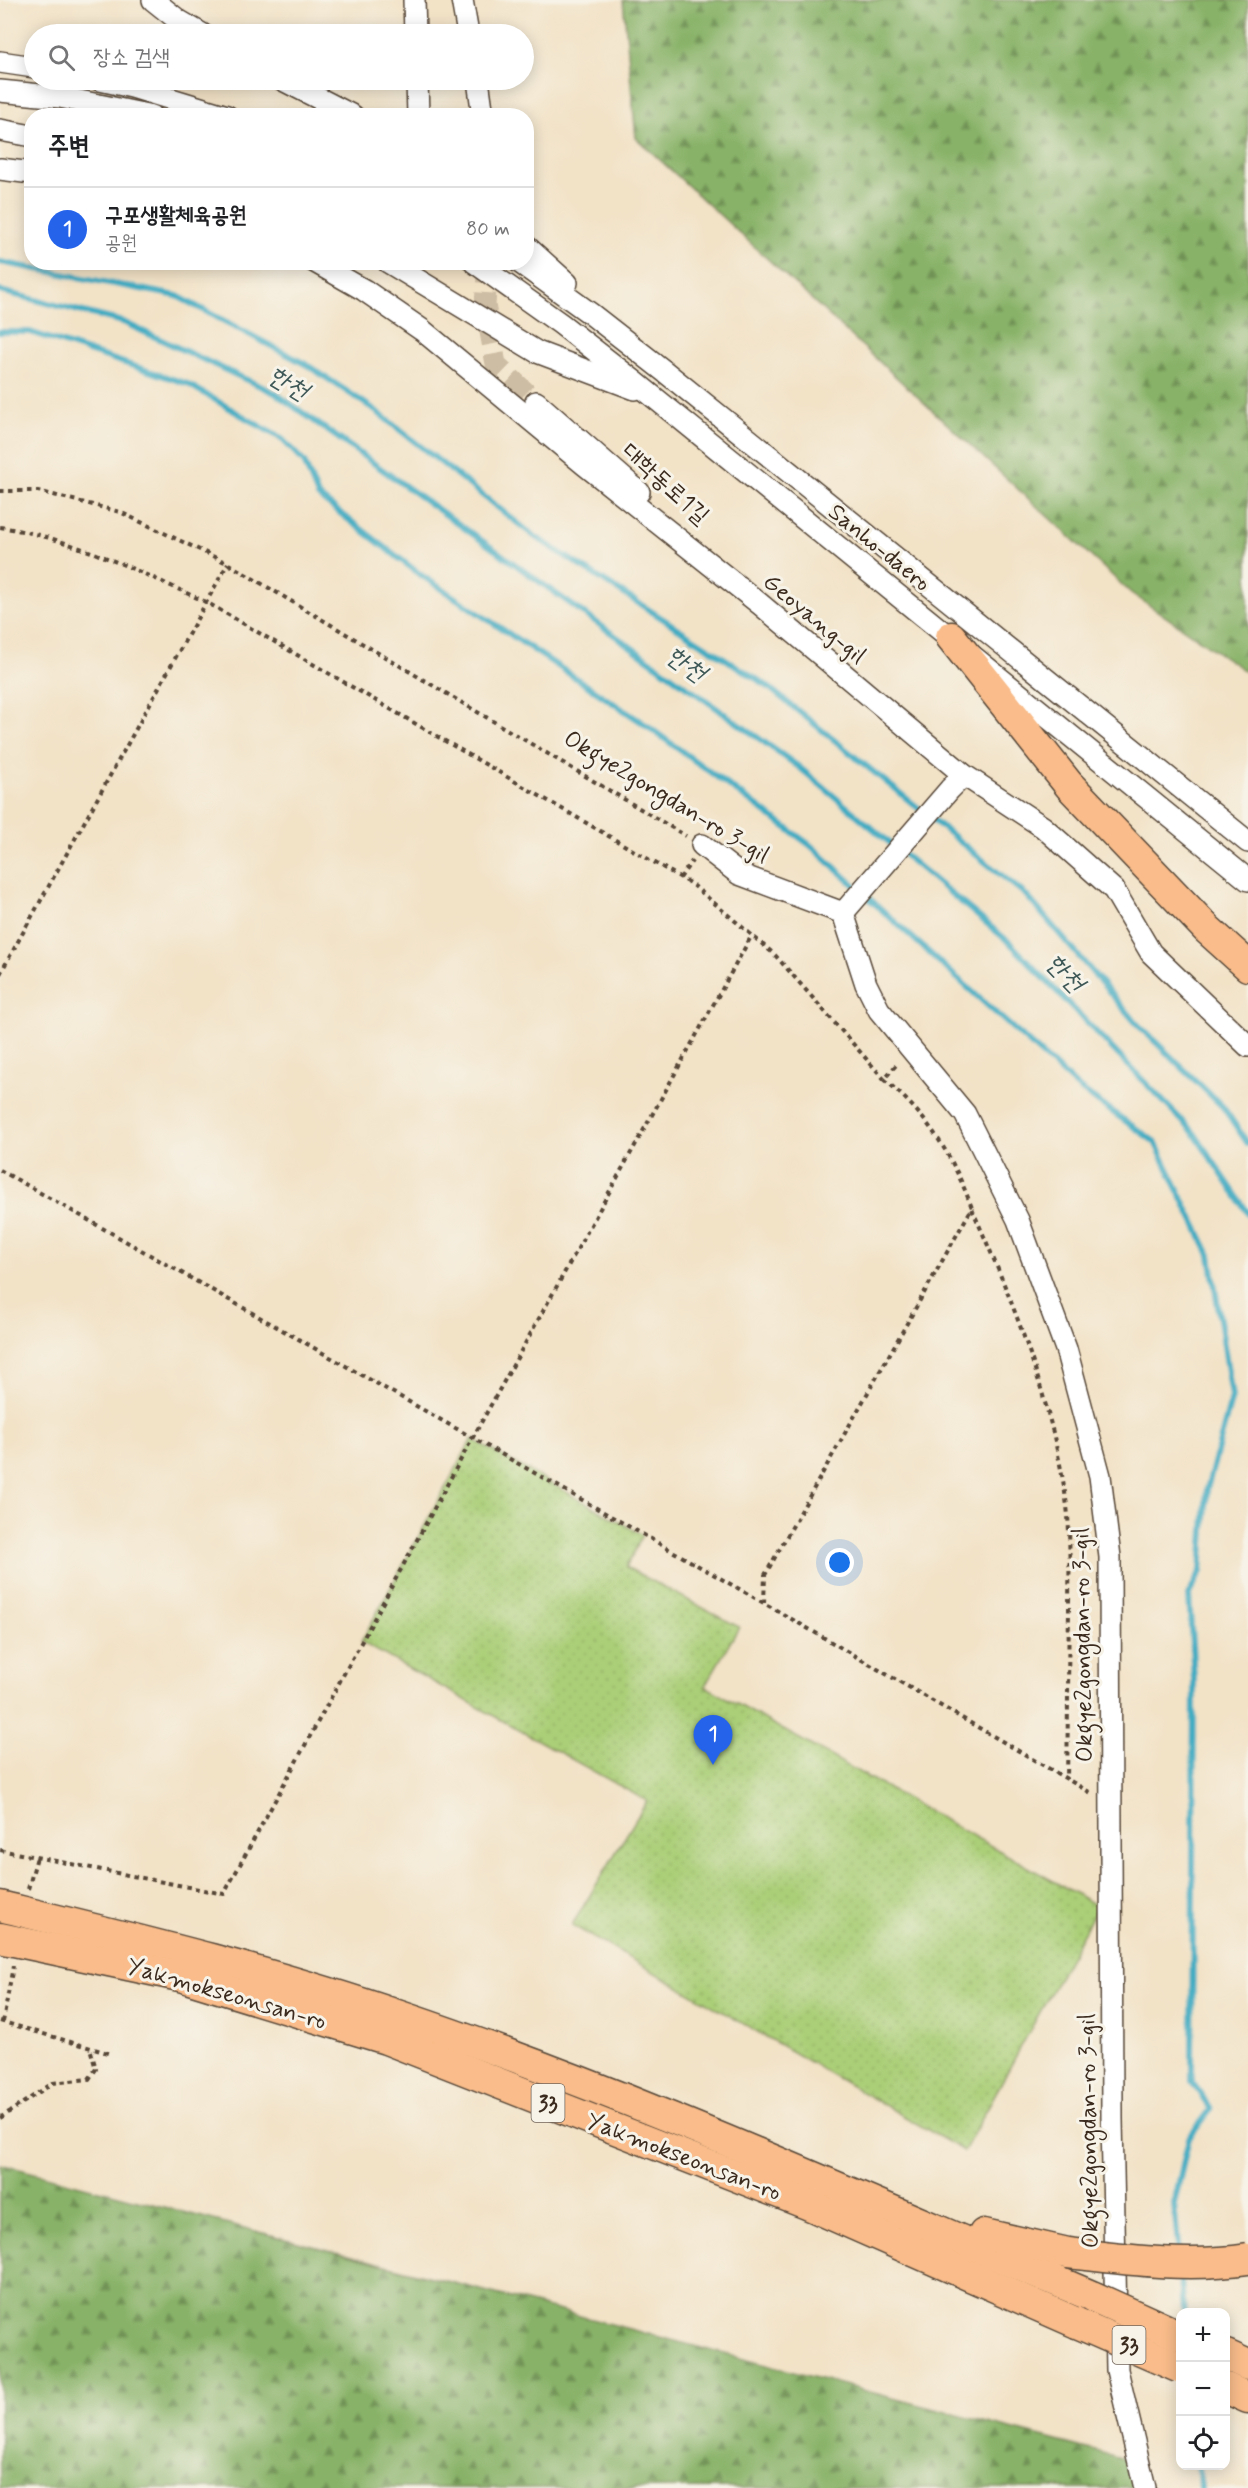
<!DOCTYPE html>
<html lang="ko">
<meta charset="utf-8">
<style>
body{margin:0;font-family:Mynerve,"Poor Story",sans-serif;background:#f6f6f6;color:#202124}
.controls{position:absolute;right:18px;bottom:18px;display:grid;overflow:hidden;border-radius:12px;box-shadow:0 3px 15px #0003}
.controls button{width:54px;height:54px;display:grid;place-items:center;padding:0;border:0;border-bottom:2px solid #e0e0e0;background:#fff;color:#202124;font:30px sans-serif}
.you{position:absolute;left:840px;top:1563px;width:21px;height:21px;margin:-15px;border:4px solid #fff;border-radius:50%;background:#1a73e8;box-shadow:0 0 0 9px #1a73e833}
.badge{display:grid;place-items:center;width:39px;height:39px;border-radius:50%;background:#2563eb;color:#fff;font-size:20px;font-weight:700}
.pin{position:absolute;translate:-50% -50px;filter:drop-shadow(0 2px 3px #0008)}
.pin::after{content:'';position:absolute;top:32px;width:21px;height:18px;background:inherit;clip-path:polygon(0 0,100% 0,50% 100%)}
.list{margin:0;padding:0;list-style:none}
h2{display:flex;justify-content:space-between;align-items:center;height:78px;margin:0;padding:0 24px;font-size:26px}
h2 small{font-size:20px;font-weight:400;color:#757577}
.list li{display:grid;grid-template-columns:39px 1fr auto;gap:18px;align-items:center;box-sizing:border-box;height:84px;padding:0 24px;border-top:2px solid #e0e0e0}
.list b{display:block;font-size:22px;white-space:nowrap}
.list p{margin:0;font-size:20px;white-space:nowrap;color:#757577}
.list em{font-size:20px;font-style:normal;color:#757577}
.icon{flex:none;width:33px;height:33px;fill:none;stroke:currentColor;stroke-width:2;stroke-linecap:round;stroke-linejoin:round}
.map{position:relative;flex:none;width:1248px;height:2488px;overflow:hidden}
.search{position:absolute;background:#fff;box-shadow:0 3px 15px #0003;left:24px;top:24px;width:510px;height:66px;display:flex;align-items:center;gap:15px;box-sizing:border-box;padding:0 21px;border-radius:33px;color:#757577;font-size:22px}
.panel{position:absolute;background:#fff;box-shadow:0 3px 15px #0003;left:24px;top:108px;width:510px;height:162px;border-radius:24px}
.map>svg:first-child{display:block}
.forest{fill:url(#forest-firs);stroke:#626e43;stroke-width:1.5}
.park{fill:url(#park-dots);stroke:#737c4b;stroke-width:1.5}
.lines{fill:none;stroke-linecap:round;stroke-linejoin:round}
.stream{stroke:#43acc2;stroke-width:6}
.minor-tunnel{stroke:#cdbda4;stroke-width:21;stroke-dasharray:21 10;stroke-linecap:butt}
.minor-casing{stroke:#564637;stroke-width:24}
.highway-casing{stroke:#564637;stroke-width:33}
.path{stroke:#564637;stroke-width:4;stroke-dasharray:4.5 4.5;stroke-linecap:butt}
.minor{stroke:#fff;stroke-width:21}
.highway{stroke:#f9bc8a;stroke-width:30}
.highway-bridge-casing{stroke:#564637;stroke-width:33;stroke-linecap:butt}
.highway-bridge{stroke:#f9bc8a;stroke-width:30}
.labels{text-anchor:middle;stroke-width:6;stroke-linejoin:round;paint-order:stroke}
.shield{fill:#f7f3e8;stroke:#73665b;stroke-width:1.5}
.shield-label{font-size:22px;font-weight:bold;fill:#3b2a1e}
.street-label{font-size:24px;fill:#3b2a1e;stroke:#f7f3e8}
.water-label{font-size:26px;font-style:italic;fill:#3e5857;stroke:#f7f3e8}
</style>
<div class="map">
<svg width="1248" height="2488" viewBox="0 0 1248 2488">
<defs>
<pattern id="forest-firs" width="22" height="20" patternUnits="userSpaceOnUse" patternTransform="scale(1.5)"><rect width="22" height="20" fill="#88b268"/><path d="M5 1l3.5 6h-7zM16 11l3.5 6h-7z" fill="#709155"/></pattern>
<pattern id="park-dots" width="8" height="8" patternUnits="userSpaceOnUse" patternTransform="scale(1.5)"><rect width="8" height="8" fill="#abcf78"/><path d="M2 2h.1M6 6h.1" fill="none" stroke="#94b267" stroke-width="1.8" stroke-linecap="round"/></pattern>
</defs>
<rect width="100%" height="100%" fill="#f7f3e8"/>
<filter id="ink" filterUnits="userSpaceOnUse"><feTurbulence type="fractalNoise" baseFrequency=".0167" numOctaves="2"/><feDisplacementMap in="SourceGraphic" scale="12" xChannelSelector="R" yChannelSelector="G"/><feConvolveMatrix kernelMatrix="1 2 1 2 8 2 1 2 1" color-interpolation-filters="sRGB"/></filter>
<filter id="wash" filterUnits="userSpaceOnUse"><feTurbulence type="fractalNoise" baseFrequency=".008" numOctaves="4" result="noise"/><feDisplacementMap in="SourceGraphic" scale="24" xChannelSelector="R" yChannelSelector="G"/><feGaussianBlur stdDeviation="1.35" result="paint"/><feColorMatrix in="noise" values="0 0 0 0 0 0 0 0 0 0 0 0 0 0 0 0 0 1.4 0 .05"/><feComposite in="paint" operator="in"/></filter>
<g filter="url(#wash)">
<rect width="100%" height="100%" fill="#f2e2c6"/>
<g class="forest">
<polygon points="623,0 1248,0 1248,673 1131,593 636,138"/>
<polygon points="0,2164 1133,2461 1138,2488 0,2488"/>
</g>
<polygon class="park" points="472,1439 643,1535 626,1567 739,1627 705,1686 1098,1906 964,2151 572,1925 647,1801 361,1642"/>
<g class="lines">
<g class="stream">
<polyline points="0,262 177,296 307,365 372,408 534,536 766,685 1026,895 1137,1024 1223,1107 1248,1144"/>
<polyline points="0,291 123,322 275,393 799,767 1009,942 1194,1133 1248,1213"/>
<polyline points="0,332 30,332 188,384 282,439 304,462 318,496 421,575 643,723 810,845 1080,1089 1155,1142 1210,1255 1232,1397 1207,1489 1201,1571 1189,1594 1194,1680 1192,2082 1211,2109 1189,2138 1174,2204 1179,2255"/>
<polyline points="1180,2271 1184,2312"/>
<polyline points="1198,2466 1201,2488"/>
</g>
</g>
</g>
<g filter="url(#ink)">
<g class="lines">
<polyline class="minor-tunnel" points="488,262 485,305 496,364 536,402"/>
<g class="minor-casing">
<g id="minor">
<polyline points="153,0 178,20 202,34"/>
<polyline points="414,0 415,34"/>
<polyline points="462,0 468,34"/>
<polyline points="0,62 34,67"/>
<polyline points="100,80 132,87 227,116"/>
<polyline points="283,80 353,116"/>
<polyline points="417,80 418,116"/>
<polyline points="478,80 483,116"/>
<polyline points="0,91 60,97 152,116"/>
<polyline points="0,130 32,136"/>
<polyline points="0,169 32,173"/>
<polyline points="526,246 567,283"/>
<polyline points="315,262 364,290 422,330 585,465 760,604 964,775 1043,827 1114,890 1151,953 1248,1046"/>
<polyline points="388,262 537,352 635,389"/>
<polyline points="474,262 561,324 634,381 1248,880"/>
<polyline points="519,262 591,314 664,371 1248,842"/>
<polyline points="536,402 639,492"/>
<polyline points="702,845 739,874 843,913 866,984 879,1010 965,1114 1018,1220 1066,1349 1100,1476 1110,1557 1112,2119 1117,2370 1145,2488"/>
<polyline points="843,913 950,789 964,775"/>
</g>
</g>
<g class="highway-casing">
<g id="highway">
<polyline points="951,637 1069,785 1207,929 1248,966"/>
<path d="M0,1906c135,33 269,65 400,110 237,80 464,184 694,281"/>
<polyline points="0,1938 180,1976 386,2039 807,2204 1077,2323"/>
<polyline points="984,2234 1068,2253"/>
<polyline points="1226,2355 1248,2365"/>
<polyline points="1226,2388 1248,2398"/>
</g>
</g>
<g class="path">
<polyline points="0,491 38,491 120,512 227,563 686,836"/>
<path d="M0,527c72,11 140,45 206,75l487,283 82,70 109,124"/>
<polyline points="680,878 692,861"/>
<polyline points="0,974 228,563"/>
<polyline points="0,1170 764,1603 1091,1793"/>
<path d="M972,1209c42,94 81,194 95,297 4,35 2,70 2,105 -1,56 -1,112 -2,168"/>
<path d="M764,1603l1,-28 207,-367c-21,-56 -43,-90 -88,-129l13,-15"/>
<polyline points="0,1850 224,1894 472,1439 752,935"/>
<polyline points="28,1889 37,1857"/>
<polyline points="0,2021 111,2054"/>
<polyline points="3,2022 13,1966"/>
<polyline points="0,2118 53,2083 89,2079 96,2069 90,2048"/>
</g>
<use href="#minor" class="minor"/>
<use href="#highway" class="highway"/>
<g class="highway-bridge-casing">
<g id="highway-bridge">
<path d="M1068,2253c60,7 120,15 180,6"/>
<polyline points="1094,2297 1180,2336"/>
<polyline points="1077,2323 1180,2368"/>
</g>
</g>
<use href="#highway-bridge" class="highway-bridge"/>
</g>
</g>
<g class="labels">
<g class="shield">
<rect x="531.5" y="2084" width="33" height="38" rx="4.5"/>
<rect x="1112.5" y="2326" width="33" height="38" rx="4.5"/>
</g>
<g class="shield-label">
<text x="548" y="2111">33</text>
<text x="1129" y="2353">33</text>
</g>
<g class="street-label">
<text transform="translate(666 483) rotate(42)" y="8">대학동로1길</text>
<text transform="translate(880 547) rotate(39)" y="8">Sanho-daero</text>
<text transform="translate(815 618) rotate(40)" y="8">Geoyang-gil</text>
<text transform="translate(667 796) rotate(31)" y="8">Okgye2gongdan-ro 3-gil</text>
<text transform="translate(1082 1645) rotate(-91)" y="8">Okgye2gongdan-ro 3-gil</text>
<text transform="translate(227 1993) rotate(16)" y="8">Yakmokseonsan-ro</text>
<text transform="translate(1088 2131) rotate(-91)" y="8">Okgye2gongdan-ro 3-gil</text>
<text transform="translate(684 2156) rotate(21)" y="8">Yakmokseonsan-ro</text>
</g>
<g class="water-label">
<text transform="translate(289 382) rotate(31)" y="9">한천</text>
<text transform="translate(687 663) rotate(36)" y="9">한천</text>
<text transform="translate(1066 972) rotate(46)" y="9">한천</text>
</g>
</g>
</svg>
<div class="controls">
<button>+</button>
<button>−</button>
<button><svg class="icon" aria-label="locate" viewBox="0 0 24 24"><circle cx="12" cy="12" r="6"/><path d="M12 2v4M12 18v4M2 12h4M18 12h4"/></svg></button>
</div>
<div class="you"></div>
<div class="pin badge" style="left:713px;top:1765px">1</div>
<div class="search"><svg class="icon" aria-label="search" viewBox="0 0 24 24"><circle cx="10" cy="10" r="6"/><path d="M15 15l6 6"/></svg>장소 검색</div>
<section class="panel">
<h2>주변<small></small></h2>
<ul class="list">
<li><span class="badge">1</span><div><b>구포생활체육공원</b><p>공원</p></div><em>80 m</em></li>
</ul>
</section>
</div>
